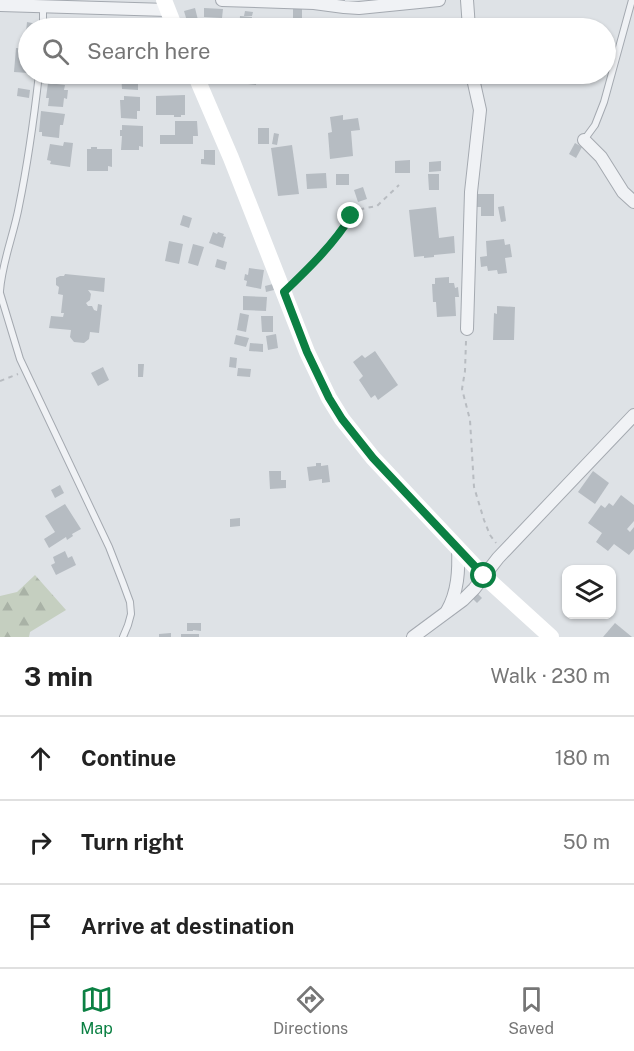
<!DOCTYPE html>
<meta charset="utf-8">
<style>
body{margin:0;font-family:"Public Sans",sans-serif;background:#f6f6f6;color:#222}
.controls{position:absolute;right:18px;bottom:18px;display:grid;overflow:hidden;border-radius:12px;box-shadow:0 2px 4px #0004}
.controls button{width:54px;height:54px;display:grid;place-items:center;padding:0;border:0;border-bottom:2px solid #e0e0e0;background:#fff;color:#222;font:30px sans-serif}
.stop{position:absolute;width:18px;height:18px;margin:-14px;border:4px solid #0b8043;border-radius:50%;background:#fff}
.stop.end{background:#0b8043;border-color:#fff;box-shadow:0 2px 6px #0008}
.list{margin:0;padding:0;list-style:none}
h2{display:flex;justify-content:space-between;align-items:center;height:78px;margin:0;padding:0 24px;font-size:26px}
h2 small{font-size:20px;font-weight:400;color:#767676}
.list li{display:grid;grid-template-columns:39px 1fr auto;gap:18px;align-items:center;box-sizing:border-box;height:84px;padding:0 24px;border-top:2px solid #e0e0e0}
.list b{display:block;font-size:22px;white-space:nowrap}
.list em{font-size:20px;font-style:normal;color:#767676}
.icon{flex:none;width:33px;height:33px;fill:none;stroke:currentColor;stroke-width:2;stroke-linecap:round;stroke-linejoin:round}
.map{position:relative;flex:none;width:634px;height:637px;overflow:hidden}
.search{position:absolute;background:#fff;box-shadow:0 2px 4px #0004;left:18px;right:18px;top:18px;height:66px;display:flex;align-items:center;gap:15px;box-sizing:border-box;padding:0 21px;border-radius:33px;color:#767676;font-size:22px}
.sheet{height:330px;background:#fff}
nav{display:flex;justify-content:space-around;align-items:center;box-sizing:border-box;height:84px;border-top:2px solid #e0e0e0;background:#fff;font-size:16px;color:#767676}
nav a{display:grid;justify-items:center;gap:3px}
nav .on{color:#0b8043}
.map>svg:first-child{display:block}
.forest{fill:url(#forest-firs)}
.building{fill:#b6bcc2}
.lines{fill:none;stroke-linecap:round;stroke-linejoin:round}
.lane-casing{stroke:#a4a9b0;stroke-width:8}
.street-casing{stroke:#a4a9b0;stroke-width:14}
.path{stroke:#b8bcc1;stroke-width:2;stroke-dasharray:4.5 4.5;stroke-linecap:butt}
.lane{stroke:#f0f2f5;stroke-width:6}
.street{stroke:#f0f2f5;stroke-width:12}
.secondary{stroke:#fff;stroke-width:16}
.route{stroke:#0b8043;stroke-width:8}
</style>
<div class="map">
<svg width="634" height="637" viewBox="0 0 634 637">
<defs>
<pattern id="forest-firs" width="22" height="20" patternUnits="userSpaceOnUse" patternTransform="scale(1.5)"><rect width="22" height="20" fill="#c5cfc0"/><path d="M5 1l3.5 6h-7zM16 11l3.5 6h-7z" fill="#a9b2a6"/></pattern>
</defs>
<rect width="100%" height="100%" fill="#dee2e6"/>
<polygon class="forest" points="35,575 66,610 30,632 29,637 0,637 0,596 17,592"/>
<g class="building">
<polygon points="195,8 200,28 189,28 184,11"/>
<polygon points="204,8 223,9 222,18 204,17"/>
<polygon points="293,9 302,9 302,21 293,20"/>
<polygon points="245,11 253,12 252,16 244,16"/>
<polygon points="240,16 252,17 251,28 239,28"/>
<polygon points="263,21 285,23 284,28 262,28"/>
<polygon points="27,22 37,24 36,28 28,28 28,32 26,32"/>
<polygon points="16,48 28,49 28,73 14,72"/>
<polygon points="52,74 68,74 67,79 51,78"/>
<polygon points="121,74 141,74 141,82 138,82 138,90 122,89"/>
<polygon points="157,74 170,74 170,83 158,84"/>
<polygon points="214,74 245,74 245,81 214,82"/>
<polygon points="249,74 257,74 256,85 248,84"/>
<polygon points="321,74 343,74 342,77 321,75"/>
<polygon points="48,83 65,85 64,90 68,90 67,99 64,98 63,107 48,106 49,98 46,98"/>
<polygon points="18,88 30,90 29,98 17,96"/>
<polygon points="185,95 185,115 181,115 181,117 174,117 174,115 156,115 156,96"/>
<polygon points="124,96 140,97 140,111 137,111 137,119 121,118 120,100 124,100"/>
<polygon points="41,111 65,114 63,125 60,125 59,138 42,136 42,132 39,132"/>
<polygon points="343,115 343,120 358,118 360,130 351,131 353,156 330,159 328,133 332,132 330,117"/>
<polygon points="175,121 197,121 198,136 193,136 193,144 160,144 160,135 175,135"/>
<polygon points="122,125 143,126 143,147 139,146 139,150 121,150 122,136 120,136 120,130 122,130"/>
<rect x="258" y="128" width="11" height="16"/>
<polygon points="274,133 279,134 277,145 272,144"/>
<polygon points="64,142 73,143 70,167 50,164 51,161 47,160 50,144 63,146"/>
<polygon points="575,143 582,147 576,158 569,154"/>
<polygon points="292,145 299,194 278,196 271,148"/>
<polygon points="91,147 97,147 97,149 112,149 112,167 108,166 108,171 87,171 87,149 91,149"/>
<polygon points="204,150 215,150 215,165 201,164 201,159 204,159"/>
<polygon points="410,160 410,173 395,173 395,161"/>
<polygon points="441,161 441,171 429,172 429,162"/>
<polygon points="326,173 327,188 307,189 306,174"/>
<rect x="336" y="174" width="13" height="11"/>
<polygon points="428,174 439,174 439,190 429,190"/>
<polygon points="363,187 367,199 358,202 354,190"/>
<polygon points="476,194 494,194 494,216 481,216 481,207 477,207"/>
<polygon points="504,206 506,221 501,222 498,207"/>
<polygon points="436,207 439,238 454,236 455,253 434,255 434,257 424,258 424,256 414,257 409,210"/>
<polygon points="183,215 192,218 189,228 180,225"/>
<polygon points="213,232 217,234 218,232 224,234 223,236 226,237 223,248 209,243"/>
<polygon points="504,239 505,245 510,244 512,257 505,258 507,273 498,274 497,270 488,271 487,266 481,267 480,257 487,256 486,241"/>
<polygon points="169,241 183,244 179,264 165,261"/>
<polygon points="193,244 204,247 198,266 188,263"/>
<polygon points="217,259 227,262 225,270 215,267"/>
<polygon points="249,268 264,270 261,289 246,286 247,281 244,280 245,274 248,275"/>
<polygon points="65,274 105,278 104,292 88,290 91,294 90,300 86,303 88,306 92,306 94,310 97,311 98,304 102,305 99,333 90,332 89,339 84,343 74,342 70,337 71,330 49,328 51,316 63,317 64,313 61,313 63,295 58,294 59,287 56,285 56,278 60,276 64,276"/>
<polygon points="449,277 449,283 454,283 455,288 458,287 459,297 455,297 456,316 437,317 436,302 433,302 432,284 435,284 435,278"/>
<polygon points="273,284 274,290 266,292 265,286"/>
<polygon points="243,296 267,297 266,311 243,310"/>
<polygon points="497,306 515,307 514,340 493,340 494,313 497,314"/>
<polygon points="240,313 249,315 246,332 237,330"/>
<polygon points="261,316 273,316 273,332 262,332"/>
<polygon points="276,334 278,348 268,350 266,336"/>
<polygon points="236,335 249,338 246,347 234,344"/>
<polygon points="250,343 263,344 263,352 249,351"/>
<polygon points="375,351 398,385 378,400 375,395 371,398 359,380 363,376 353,362 362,355 365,358"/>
<polygon points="230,357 237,358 236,368 229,367"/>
<polygon points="138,364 144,364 143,377 138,377"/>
<polygon points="103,367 109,380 98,386 91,373"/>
<polygon points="238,368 251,369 250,377 237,376"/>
<polygon points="316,463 321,463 321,466 328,465 330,482 322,483 322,479 309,481 307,467 316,466"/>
<polygon points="269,471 281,471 281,480 286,480 286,488 270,489"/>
<polygon points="593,471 609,483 595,504 578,492"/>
<polygon points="60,485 64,493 55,498 51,490"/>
<polygon points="621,495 634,505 634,521 627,529 630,532 634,527 634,549 629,555 614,544 608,551 596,542 602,533 588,523 601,505 605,508 609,503 613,506"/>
<polygon points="65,504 81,529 72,534 73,536 67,540 66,537 49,548 44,539 55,532 45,516"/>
<polygon points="240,518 240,526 230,527 230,519"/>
<polygon points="65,551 68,558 72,556 76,565 56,575 51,565 55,563 53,557"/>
<polygon points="477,593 482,598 477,603 472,598"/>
<polygon points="187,623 201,623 201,631 193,630 193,631 187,631"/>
<polygon points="615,623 632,637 603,637"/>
<polygon points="171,633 171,637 159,637 159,634"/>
<rect x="181" y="634" width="18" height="3"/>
</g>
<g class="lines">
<g class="lane-casing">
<g id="lane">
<polyline points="43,28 43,7"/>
<polyline points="584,140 595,125 604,102 632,0"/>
<path d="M0,291c2,-29 14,-57 19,-85 9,-44 15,-88 20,-132"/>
<polyline points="0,293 20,359 109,547 123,583 130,602 131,614 128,625 123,637"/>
</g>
</g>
<g class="street-casing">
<g id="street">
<polyline points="222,0 314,3 344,7 359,8 439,0"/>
<polyline points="467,0 469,28"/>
<polyline points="0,5 168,10"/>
<polyline points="584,140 601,157 623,192 634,202"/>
<polyline points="467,329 471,192 480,110 472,74"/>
<path d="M447,611c11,-19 12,-41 11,-63"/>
<polyline points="413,637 463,600 474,589 498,558 634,415"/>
</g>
</g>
<g class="path">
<polyline points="378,19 384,25 394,28"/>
<polyline points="294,282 319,256 345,226 356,210 377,206 399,185"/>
<polyline points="466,341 465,371 462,389 470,420 474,487 484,520 490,535 496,543"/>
<polyline points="0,381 18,374"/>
</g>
<use href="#lane" class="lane"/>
<use href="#street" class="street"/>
<g class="secondary">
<polyline points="164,0 175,28"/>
<polyline points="195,74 231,158 307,352 329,398 342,419 373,458 484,576 551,637"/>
</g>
</g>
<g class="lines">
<path class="route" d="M351,216c-17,28 -44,54 -67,76l23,60 22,46 13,21 31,39 111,118"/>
</g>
</svg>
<div class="controls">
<button><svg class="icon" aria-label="layers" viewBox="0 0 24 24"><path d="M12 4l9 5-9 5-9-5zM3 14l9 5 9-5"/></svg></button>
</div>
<div class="stop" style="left:484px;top:576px"></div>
<div class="stop end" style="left:351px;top:216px"></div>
<div class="search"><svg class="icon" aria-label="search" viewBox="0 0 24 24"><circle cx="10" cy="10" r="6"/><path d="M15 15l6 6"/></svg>Search here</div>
</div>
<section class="sheet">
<h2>3 min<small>Walk · 230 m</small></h2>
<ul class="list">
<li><svg class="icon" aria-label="ahead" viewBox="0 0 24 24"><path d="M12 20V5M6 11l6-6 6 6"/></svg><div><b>Continue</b></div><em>180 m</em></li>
<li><svg class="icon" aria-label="right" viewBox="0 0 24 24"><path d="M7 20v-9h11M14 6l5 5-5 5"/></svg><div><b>Turn right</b></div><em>50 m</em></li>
<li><svg class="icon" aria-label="arrive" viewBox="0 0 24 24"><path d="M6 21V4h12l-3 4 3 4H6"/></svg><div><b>Arrive at destination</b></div></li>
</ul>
</section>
<nav>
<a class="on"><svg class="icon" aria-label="map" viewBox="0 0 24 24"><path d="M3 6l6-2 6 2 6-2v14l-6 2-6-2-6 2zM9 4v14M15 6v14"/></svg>Map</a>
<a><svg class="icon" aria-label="directions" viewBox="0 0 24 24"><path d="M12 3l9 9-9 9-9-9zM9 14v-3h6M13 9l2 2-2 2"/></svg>Directions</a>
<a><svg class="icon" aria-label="saved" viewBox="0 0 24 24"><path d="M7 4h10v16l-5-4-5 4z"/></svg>Saved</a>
</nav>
